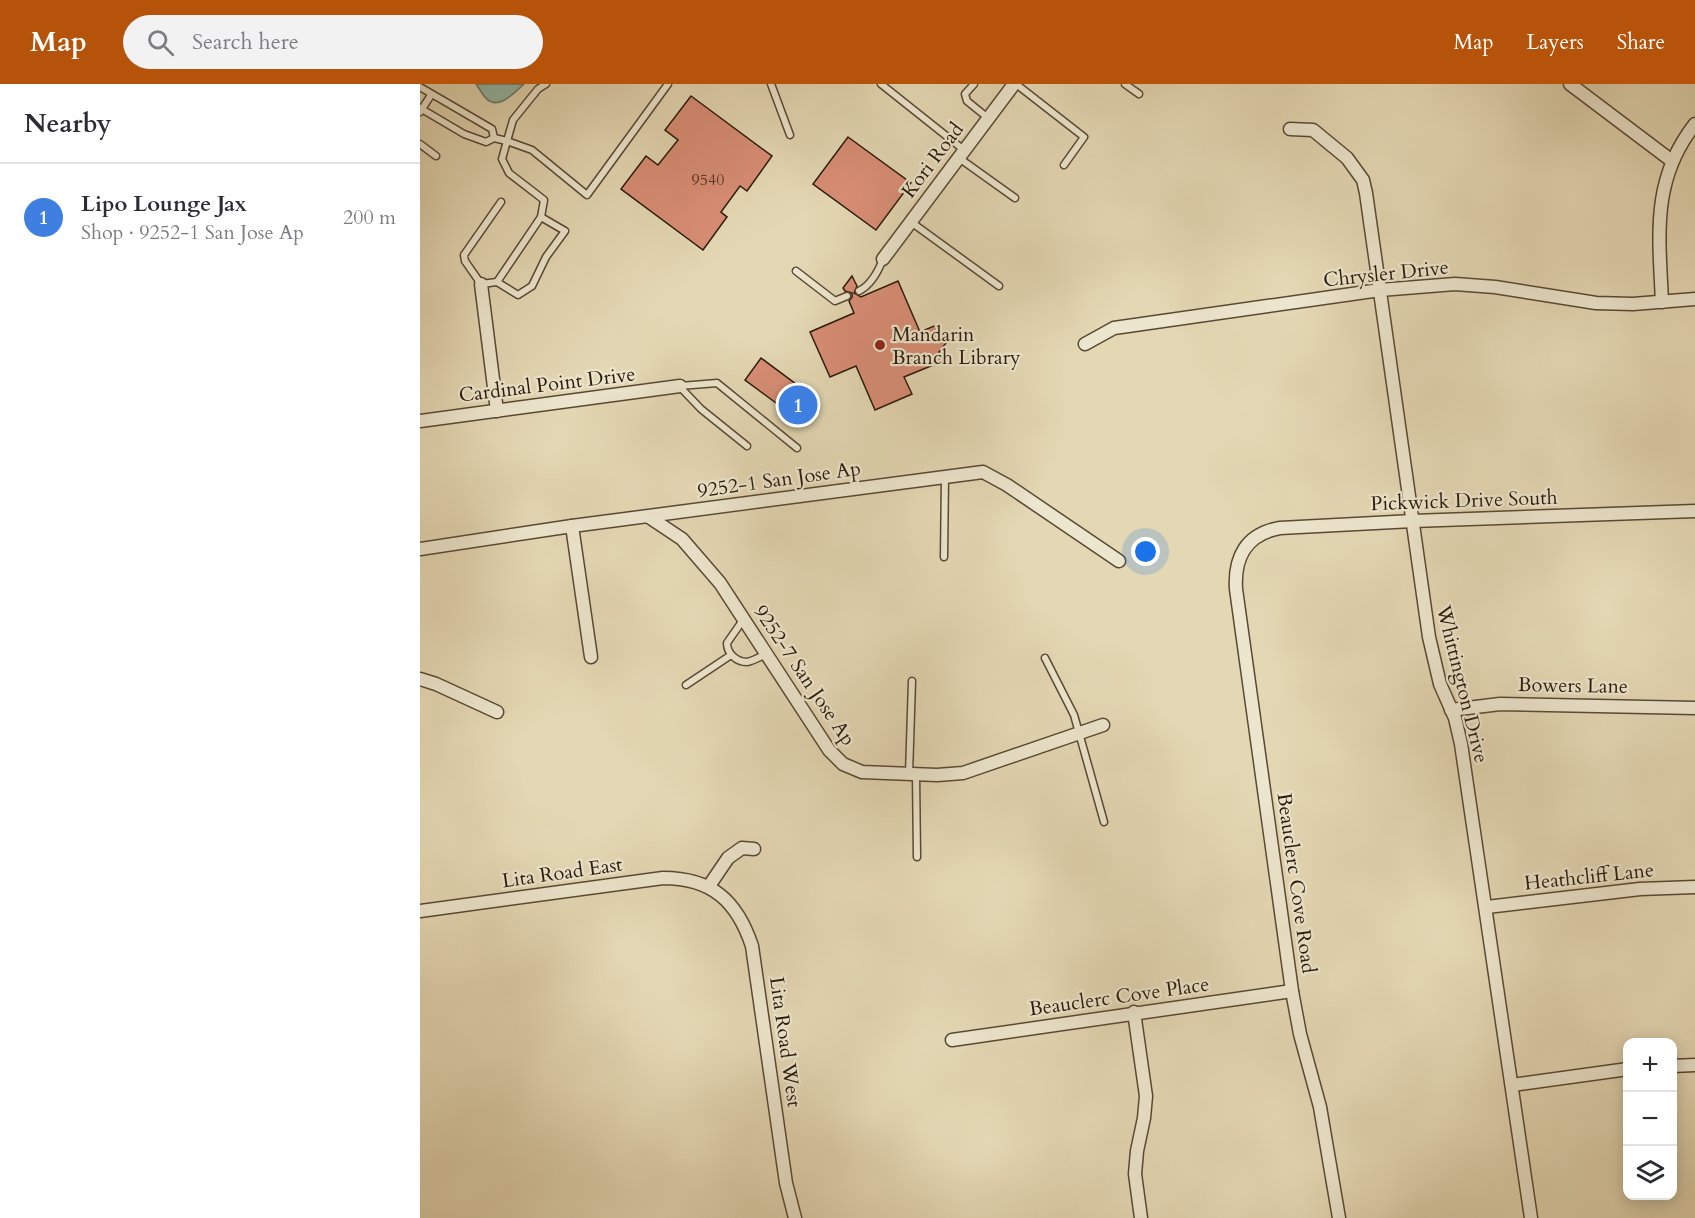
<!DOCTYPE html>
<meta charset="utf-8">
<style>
body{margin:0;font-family:Cardo,serif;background:#f2f2f3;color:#2b2b33}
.controls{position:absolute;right:18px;bottom:18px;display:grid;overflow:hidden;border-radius:12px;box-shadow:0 3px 15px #0003}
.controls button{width:54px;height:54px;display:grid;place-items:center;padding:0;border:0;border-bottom:2px solid #e1e1e2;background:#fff;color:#2b2b33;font:30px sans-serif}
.you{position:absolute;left:726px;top:468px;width:21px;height:21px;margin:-15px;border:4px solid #fff;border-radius:50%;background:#1a73e8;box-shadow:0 0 0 9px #1a73e833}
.badge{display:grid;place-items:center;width:39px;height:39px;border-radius:50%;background:#b45309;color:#fff;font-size:20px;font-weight:700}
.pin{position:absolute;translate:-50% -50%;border:3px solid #fff;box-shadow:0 2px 6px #0006}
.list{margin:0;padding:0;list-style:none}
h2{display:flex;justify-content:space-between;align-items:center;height:78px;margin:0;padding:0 24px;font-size:26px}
h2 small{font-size:20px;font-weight:400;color:#7c7c81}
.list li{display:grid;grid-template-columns:39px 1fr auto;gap:18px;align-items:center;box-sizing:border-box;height:108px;padding:0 24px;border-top:2px solid #e1e1e2}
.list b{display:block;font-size:22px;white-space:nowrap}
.list p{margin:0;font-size:20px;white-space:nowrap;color:#7c7c81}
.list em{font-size:20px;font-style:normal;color:#7c7c81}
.icon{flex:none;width:33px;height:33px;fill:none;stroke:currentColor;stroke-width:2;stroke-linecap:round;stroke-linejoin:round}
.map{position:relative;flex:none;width:1275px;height:1134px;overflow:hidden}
header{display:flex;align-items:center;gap:36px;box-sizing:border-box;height:84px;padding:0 30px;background:#b45309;color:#fff}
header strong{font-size:28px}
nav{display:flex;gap:33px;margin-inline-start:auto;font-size:21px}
.search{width:420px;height:54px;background:#f2f2f3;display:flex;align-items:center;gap:15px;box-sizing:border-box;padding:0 21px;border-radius:33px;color:#7c7c81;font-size:22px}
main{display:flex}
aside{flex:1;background:#fff}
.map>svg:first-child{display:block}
.water{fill:#96baa9;stroke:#6a7a69;stroke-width:1.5}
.building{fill:#d98e76;stroke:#29190a;stroke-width:1.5}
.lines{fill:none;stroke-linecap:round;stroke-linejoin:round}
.lane-casing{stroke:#584934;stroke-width:9}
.street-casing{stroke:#584934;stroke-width:15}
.lane{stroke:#ede6ce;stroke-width:6}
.street{stroke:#ede6ce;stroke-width:12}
.poi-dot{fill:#8f2418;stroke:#ede6ce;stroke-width:2}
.labels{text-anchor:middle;stroke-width:4.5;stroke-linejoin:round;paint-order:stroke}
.number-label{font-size:16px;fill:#553625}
.street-label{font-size:20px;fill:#29190a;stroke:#ede6ce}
.poi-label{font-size:20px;fill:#29190a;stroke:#ede6ce;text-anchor:start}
</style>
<header>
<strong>Map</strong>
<div class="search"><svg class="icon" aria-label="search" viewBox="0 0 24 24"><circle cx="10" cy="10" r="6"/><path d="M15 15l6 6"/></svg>Search here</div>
<nav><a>Map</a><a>Layers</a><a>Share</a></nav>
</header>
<main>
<aside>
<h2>Nearby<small></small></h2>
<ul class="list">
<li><span class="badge" style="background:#3f7fe0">1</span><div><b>Lipo Lounge Jax</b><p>Shop · 9252-1 San Jose Ap</p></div><em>200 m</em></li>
</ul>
</aside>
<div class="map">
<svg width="1275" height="1134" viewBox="0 0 1275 1134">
<rect width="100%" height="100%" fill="#e4d8b4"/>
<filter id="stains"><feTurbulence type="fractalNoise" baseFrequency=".00333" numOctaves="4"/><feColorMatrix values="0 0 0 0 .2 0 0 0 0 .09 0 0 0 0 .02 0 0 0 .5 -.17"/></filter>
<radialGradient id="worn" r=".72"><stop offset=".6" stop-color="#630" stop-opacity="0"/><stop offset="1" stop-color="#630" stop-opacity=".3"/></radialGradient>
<path class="water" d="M56,0h48c-10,9 -27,29 -40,12 -3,-4 -5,-8 -8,-12z"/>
<g class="building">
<polygon points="271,12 352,72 327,107 320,102 301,128 307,133 283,166 201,105 226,72 238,81 258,56 245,46"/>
<polygon points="428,53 491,99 456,146 393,100"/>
<polygon points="432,192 437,202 434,209 441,213 478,197 500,248 514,242 530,254 519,268 523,277 484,293 492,310 455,326 436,282 410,293 390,248 434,229 429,217 432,213 432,209 425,207 423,204"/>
<polygon points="341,274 396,315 379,336 325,296"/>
</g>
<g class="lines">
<g class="lane-casing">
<g id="lane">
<polyline points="351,0 370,51"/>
<polyline points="461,0 544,66"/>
<polyline points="554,0 545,10 547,17 568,34"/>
<polyline points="596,0 664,53 644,81"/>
<polyline points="705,0 719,10"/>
<polyline points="0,3 72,45 74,54"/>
<polyline points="0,24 44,50 66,58 74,54 87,57 93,36 118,5 126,0"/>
<polyline points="0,28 11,11"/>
<polyline points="0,60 16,72"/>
<polyline points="539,74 595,114"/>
<polyline points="81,118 44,171 45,177 61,200 77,198 121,133 124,116 89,89 82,75 87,57 112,66 167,111 248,0"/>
<polyline points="491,138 579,202"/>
<polyline points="376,187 415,217 427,212"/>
<polyline points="77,198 98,211 112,202 126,173 145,147 121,133"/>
<path d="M439,207c12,-6 19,-19 24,-32"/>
<polyline points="260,302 297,299 377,364"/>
<polyline points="260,303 281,325 327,362"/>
<polyline points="524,473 525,393"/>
<path d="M323,536l-16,23c0,10 9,19 20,19 6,-1 13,-5 19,-8"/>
<polyline points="625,574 654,631 684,738"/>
<polyline points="266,601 311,571"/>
<polyline points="489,690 492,597"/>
<polyline points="496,691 497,773"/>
</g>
</g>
<g class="street-casing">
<g id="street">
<polyline points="1150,0 1252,77"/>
<polyline points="870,45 893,46 927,74 943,96 946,109 1009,553 1020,600 1035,634 1041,660 1111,1134"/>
<polyline points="463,175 594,0"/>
<polyline points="61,200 77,327"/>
<path d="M1242,218c-3,-67 -11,-122 33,-178"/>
<polyline points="665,260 694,244 960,206 1035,200 1075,203 1176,219 1213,220 1275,215"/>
<polyline points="0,337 260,302"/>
<polyline points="229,433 262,455 300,499 409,666 423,680 442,688 517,691 543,689 683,641"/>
<polyline points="152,442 171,573"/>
<polyline points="0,465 152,442 563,388 587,401 699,477"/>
<polyline points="0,595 16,600 77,628"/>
<polyline points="1031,626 1080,620 1275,624"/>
<polyline points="289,802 308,774 322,764 334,765"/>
<polyline points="1067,823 1220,805 1275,803"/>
<path d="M0,827l243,-33c49,0 74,23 89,68l34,237 9,35"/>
<polyline points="714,928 726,1012 724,1034 717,1067 715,1090 721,1134"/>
<polyline points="532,956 872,907"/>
<polyline points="1252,982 1275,981"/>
<polyline points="1092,1001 1208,985"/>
<path d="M919,1134l-19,-111 -20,-73 -8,-43 -56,-402c-2,-32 10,-55 44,-61l133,-7 282,-10"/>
</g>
</g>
<use href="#lane" class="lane"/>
<use href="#street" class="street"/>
</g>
<circle class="poi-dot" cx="460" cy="261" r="6"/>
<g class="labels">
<g class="number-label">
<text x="288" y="101">9540</text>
</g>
<g class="street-label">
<text transform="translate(512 76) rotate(-53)" y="7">Kori Road</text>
<text transform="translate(966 189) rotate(-6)" y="7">Chrysler Drive</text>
<text transform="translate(127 300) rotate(-7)" y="7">Cardinal Point Drive</text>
<text transform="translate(359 395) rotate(-8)" y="7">9252-1 San Jose Ap</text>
<text transform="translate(1044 416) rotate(-2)" y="7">Pickwick Drive South</text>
<text transform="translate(385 591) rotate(56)" y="7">9252-7 San Jose Ap</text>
<text transform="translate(1043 600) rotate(76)" y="7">Whittington Drive</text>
<text transform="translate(1153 601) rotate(1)" y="7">Bowers Lane</text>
<text transform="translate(142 788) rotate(-8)" y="7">Lita Road East</text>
<text transform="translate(1169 792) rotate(-6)" y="7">Heathcliff Lane</text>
<text transform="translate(877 799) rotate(82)" y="7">Beauclerc Cove Road</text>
<text transform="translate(699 912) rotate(-8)" y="7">Beauclerc Cove Place</text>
<text transform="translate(366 958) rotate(82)" y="7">Lita Road West</text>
</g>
<g class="poi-label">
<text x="472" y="257">Mandarin<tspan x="472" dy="23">Branch Library</tspan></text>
</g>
</g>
<rect width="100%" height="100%" filter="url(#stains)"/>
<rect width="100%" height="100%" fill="url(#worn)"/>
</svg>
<div class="controls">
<button>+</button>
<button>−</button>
<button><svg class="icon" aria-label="layers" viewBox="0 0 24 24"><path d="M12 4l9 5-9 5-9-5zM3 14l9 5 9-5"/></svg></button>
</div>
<div class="you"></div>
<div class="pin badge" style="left:378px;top:321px;background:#3f7fe0">1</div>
</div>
</main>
